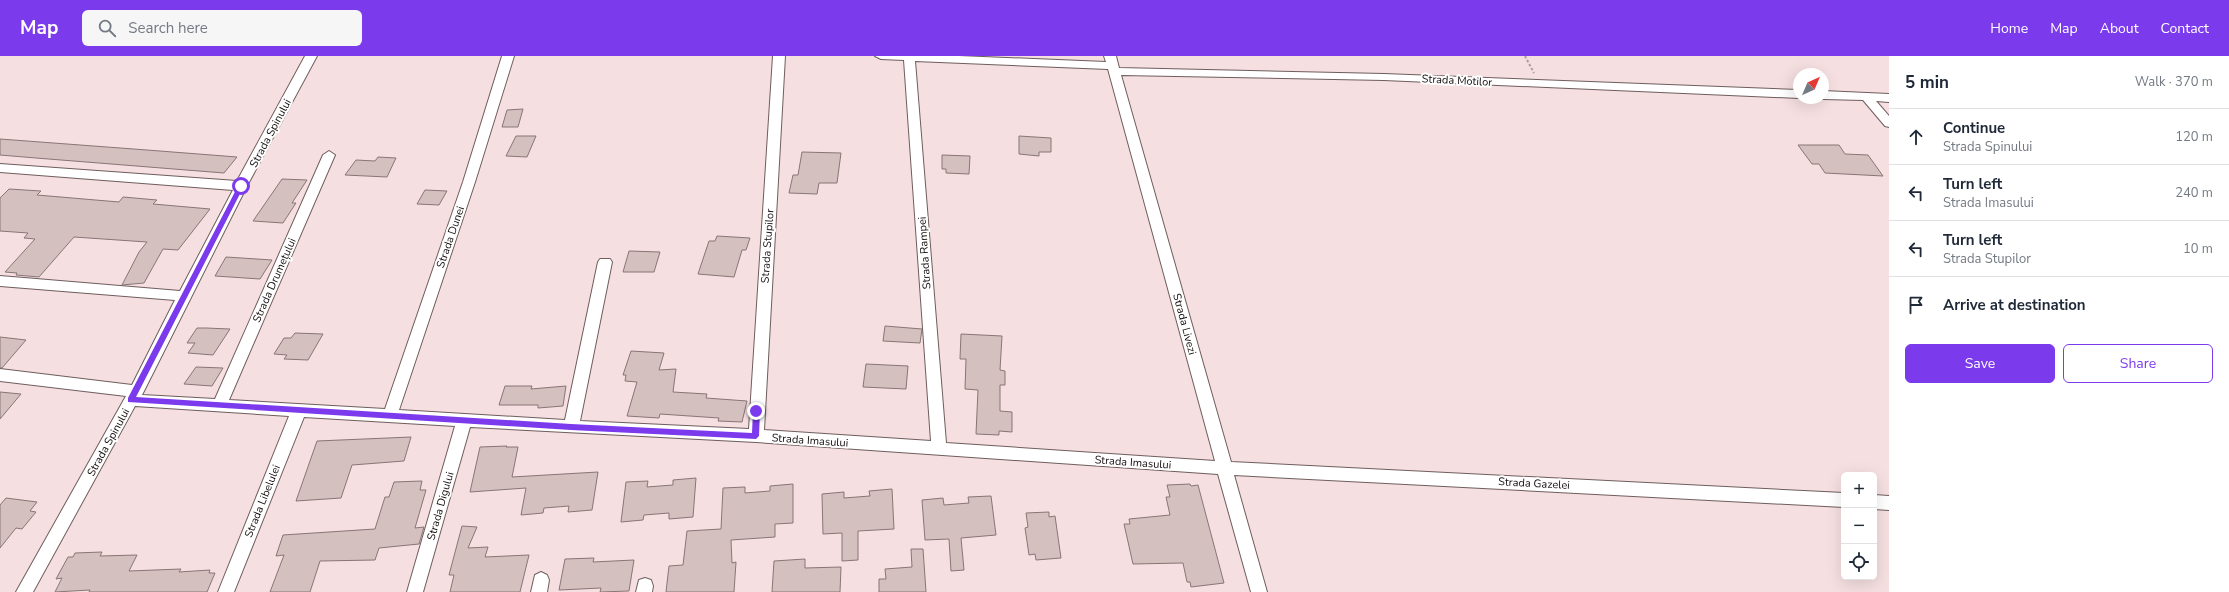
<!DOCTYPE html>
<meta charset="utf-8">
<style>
body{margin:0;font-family:"Nunito Sans",sans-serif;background:#f6f6f7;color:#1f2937}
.controls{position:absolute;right:12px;bottom:12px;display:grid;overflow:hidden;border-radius:6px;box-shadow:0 4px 16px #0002}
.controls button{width:36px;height:36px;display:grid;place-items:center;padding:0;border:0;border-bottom:1px solid #e0e1e3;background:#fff;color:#1f2937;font:20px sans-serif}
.compass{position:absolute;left:1793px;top:12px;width:36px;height:36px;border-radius:50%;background:#fff;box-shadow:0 4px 16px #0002;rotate:44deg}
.stop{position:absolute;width:12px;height:12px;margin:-9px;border:3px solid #7c3aed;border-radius:50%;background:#fff}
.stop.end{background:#7c3aed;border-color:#fff;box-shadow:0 1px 4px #0008}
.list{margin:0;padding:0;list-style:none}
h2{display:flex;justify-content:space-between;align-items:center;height:52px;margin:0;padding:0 16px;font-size:17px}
h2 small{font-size:13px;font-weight:400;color:#747a83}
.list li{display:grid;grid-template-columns:26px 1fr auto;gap:12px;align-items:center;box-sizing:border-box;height:56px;padding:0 16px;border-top:1px solid #e0e1e3}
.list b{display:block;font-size:15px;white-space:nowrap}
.list p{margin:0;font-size:13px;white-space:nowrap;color:#747a83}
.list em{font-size:13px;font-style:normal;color:#747a83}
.actions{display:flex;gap:8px;padding:12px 16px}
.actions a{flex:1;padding:9px 0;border:1px solid #7c3aed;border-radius:6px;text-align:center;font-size:14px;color:#7c3aed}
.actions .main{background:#7c3aed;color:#fff}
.icon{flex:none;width:22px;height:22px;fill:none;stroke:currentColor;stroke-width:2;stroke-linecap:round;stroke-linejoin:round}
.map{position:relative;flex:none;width:1889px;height:536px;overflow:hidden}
header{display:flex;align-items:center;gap:24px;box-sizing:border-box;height:56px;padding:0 20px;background:#7c3aed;color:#fff}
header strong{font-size:19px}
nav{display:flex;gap:22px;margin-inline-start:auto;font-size:14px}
.search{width:280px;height:36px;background:#f6f6f7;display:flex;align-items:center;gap:10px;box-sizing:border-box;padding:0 14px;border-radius:6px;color:#747a83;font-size:15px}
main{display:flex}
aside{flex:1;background:#fff}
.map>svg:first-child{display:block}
.building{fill:#d5c0c0;stroke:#897576}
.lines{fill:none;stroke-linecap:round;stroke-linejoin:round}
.street-casing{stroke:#6f5d5d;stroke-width:2}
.path{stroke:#ad9c9d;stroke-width:2;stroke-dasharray:2.5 2;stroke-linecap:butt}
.street{fill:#fff;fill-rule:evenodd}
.route{fill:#7c3aed}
.labels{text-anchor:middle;stroke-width:4;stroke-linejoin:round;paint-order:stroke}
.street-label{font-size:11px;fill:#140d0d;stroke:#fff}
</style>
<header>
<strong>Map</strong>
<div class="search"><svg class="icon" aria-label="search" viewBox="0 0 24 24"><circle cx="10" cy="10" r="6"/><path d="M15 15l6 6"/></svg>Search here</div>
<nav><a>Home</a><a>Map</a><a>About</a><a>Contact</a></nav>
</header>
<main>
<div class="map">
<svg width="1889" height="536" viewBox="0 0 1889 536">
<rect width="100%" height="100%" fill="#f5dfe0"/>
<g class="building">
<polygon points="523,53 518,71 502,71 507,54"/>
<polygon points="516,80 536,80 527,101 506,100"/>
<polygon points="1019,80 1051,82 1051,96 1039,96 1039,100 1019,98"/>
<polygon points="0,83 147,94 237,101 224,117 36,102 0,99"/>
<polygon points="1798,89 1839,89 1845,98 1868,99 1883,120 1825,117 1819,108 1812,108"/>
<polygon points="802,96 841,97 837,127 819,127 817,138 789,137 793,119 798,119"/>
<polygon points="942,99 970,100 969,118 946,117 946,113 942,113"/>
<polygon points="378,101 396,102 387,121 345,119 356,104 375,105"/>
<polygon points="282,123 307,124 292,147 296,147 283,167 253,165"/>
<polygon points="9,133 41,135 37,139 119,146 123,141 157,144 153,148 210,153 178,194 163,193 144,227 122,229 139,196 147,186 74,181 39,221 16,219 17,217 5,216 35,183 24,182 28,177 0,175 0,142"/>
<polygon points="425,134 447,135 439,149 417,148"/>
<polygon points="717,180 750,182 746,194 742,194 734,221 698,218 709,185 715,185"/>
<polygon points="629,195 660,196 654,216 623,216"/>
<polygon points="226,201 272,204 260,223 215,220"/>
<polygon points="885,270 922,273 920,287 883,285"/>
<polygon points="197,272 206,272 230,273 213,299 188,297 195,287 187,287"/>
<polygon points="295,277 323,278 308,304 284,303 287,299 274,298 284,282 291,282"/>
<polygon points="961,278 1002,280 1000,314 1005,315 1005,329 1000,329 1000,355 1012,356 1012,376 999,375 999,379 976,378 978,334 965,333 966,303 960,303"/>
<polygon points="0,281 26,284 2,312 0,312"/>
<polygon points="631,295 664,297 659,314 676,313 673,336 707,338 706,342 747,345 742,366 718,365 719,362 660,358 659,362 627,360 637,326 625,325 626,319 623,319"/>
<polygon points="866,308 908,310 906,333 863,331"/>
<polygon points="196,311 223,312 212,330 184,328"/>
<polygon points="505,330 532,330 531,333 566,330 563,350 538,352 538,349 499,349"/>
<polygon points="0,336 21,338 0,363"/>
<polygon points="411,381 404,405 352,409 341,442 296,445 317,385"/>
<polygon points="507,390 506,391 518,391 512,421 598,416 592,454 568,456 569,450 544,452 543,457 521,459 526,432 470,436 480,391"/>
<polygon points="696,422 693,461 669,463 669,457 644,459 643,464 621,466 626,426 648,425 647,431 673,429 673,424"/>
<polygon points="422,425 420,434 426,434 415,472 424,471 419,488 379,492 375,504 320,505 310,536 270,536 284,499 276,500 283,479 375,473 385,441 389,441 394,426"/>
<polygon points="793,428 793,467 775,468 775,481 731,484 732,507 736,506 734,536 666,536 669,510 683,509 687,475 721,473 723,432 745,431 745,437 770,435 770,430"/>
<polygon points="1190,428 1191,430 1198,429 1224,527 1191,531 1190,526 1187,526 1183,507 1133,508 1124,468 1130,468 1129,463 1170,459 1166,441 1170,441 1167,429"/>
<polygon points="892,433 894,473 858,475 858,504 842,505 842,477 823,478 822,438 844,436 844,442 870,440 869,435"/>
<polygon points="991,440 996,479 961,482 964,514 951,515 949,483 925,484 922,444 943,442 944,449 969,447 968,441"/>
<polygon points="6,442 37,446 30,455 36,456 22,473 16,472 0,492 0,449"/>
<polygon points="1049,456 1049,461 1055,460 1061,502 1036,504 1035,498 1029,499 1025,472 1028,471 1026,457"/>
<polygon points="462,470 477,471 468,492 488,491 485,501 529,499 520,536 450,536 454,519 449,519"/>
<polygon points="911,493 923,493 926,536 879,536 879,523 886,523 885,513 912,511"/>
<polygon points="102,496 100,500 137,499 129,515 181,513 179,516 210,514 209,517 215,517 207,536 89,536 90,534 55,536 62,522 56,523 68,501 73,501 75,497"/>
<polygon points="594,502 593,506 634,504 629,535 600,536 601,532 559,534 565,503"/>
<polygon points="805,503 805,512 841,511 840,536 772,536 774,505"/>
</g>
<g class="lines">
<g class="street-casing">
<g id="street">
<path d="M305,0h12l-70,130 -105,209 73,4 108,-244 6,-4 6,4 -106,245 156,9 78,-227 39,-126h12l-39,126 -76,228 166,10 33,-158 2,-3h10l2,3 -32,159 169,8 24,-373h12l-21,374 167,11 -27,-381 -23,-1 -6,-3h84l147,6 -2,-6h12l3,12 265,6 415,16v8l-415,-18 -263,-5 110,387 613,31v14l-610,-32 33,117h-16l-33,-118 -462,-32 -286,-15 -47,165h-16l48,-166 -151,-9 -70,175h-16l71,-176 -154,-10 -102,186h-17l110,-196 -126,-15v-12l132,16 43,-85 -175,-14v-10l180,15 53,-101 -233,-18v-8l237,17zM915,5l193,8 107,392 -269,-18z"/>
<polygon points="1823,35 1889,38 1889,46 1876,45 1889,60 1889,71 1885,70 1863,44 1823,43 1821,42 1823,42"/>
<polygon points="1874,439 1889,440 1889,454 1874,453"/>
<polygon points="541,516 547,519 549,524 547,536 531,536 535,519"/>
<polygon points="645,522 651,524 653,530 652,536 636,536 639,524"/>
</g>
</g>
<polyline class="path" points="1525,0 1534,17"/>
<use href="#street" class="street"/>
</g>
<polygon class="route" points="241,128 244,130 136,341 571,368 752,377 753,355 756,352 760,355 759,380 756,383 571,374 128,346 128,342 238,130"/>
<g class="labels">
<g class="street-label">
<text transform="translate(1457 24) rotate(3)" y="4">Strada Motilor</text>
<text transform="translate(270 77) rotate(-62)" y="4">Strada Spinului</text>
<text transform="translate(450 181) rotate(-71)" y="4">Strada Dunei</text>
<text transform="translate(767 190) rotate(-86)" y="4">Strada Stupilor</text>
<text transform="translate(924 197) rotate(-94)" y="4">Strada Rampei</text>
<text transform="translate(274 224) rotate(-66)" y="4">Strada Drumețului</text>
<text transform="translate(1185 268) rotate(75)" y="4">Strada Livezi</text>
<text transform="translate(810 384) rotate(4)" y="4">Strada Imasului</text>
<text transform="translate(108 386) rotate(-61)" y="4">Strada Spinului</text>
<text transform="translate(1133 406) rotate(4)" y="4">Strada Imasului</text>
<text transform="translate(1534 427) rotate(3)" y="4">Strada Gazelei</text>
<text transform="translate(262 445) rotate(-68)" y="4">Strada Libelulei</text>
<text transform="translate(440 450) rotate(-74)" y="4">Strada Digului</text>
</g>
</g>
</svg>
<div class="controls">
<button>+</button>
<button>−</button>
<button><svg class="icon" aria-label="locate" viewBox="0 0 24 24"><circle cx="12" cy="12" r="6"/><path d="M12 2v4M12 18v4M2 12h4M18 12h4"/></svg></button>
</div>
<svg class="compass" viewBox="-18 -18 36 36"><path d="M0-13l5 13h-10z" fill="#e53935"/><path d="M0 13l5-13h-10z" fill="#747a83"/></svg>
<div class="stop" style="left:241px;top:130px"></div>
<div class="stop end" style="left:756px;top:355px"></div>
</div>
<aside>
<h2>5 min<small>Walk · 370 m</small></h2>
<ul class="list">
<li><svg class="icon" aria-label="ahead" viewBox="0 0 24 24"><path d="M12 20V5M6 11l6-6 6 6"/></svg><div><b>Continue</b><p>Strada Spinului</p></div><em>120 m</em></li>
<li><svg class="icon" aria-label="left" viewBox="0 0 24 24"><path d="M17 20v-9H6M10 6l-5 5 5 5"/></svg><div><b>Turn left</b><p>Strada Imasului</p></div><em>240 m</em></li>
<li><svg class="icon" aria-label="left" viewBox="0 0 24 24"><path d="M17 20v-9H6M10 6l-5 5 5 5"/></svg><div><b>Turn left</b><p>Strada Stupilor</p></div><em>10 m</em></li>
<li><svg class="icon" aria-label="arrive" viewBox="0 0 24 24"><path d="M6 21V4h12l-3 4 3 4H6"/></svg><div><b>Arrive at destination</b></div></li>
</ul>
<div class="actions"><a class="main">Save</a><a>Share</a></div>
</aside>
</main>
